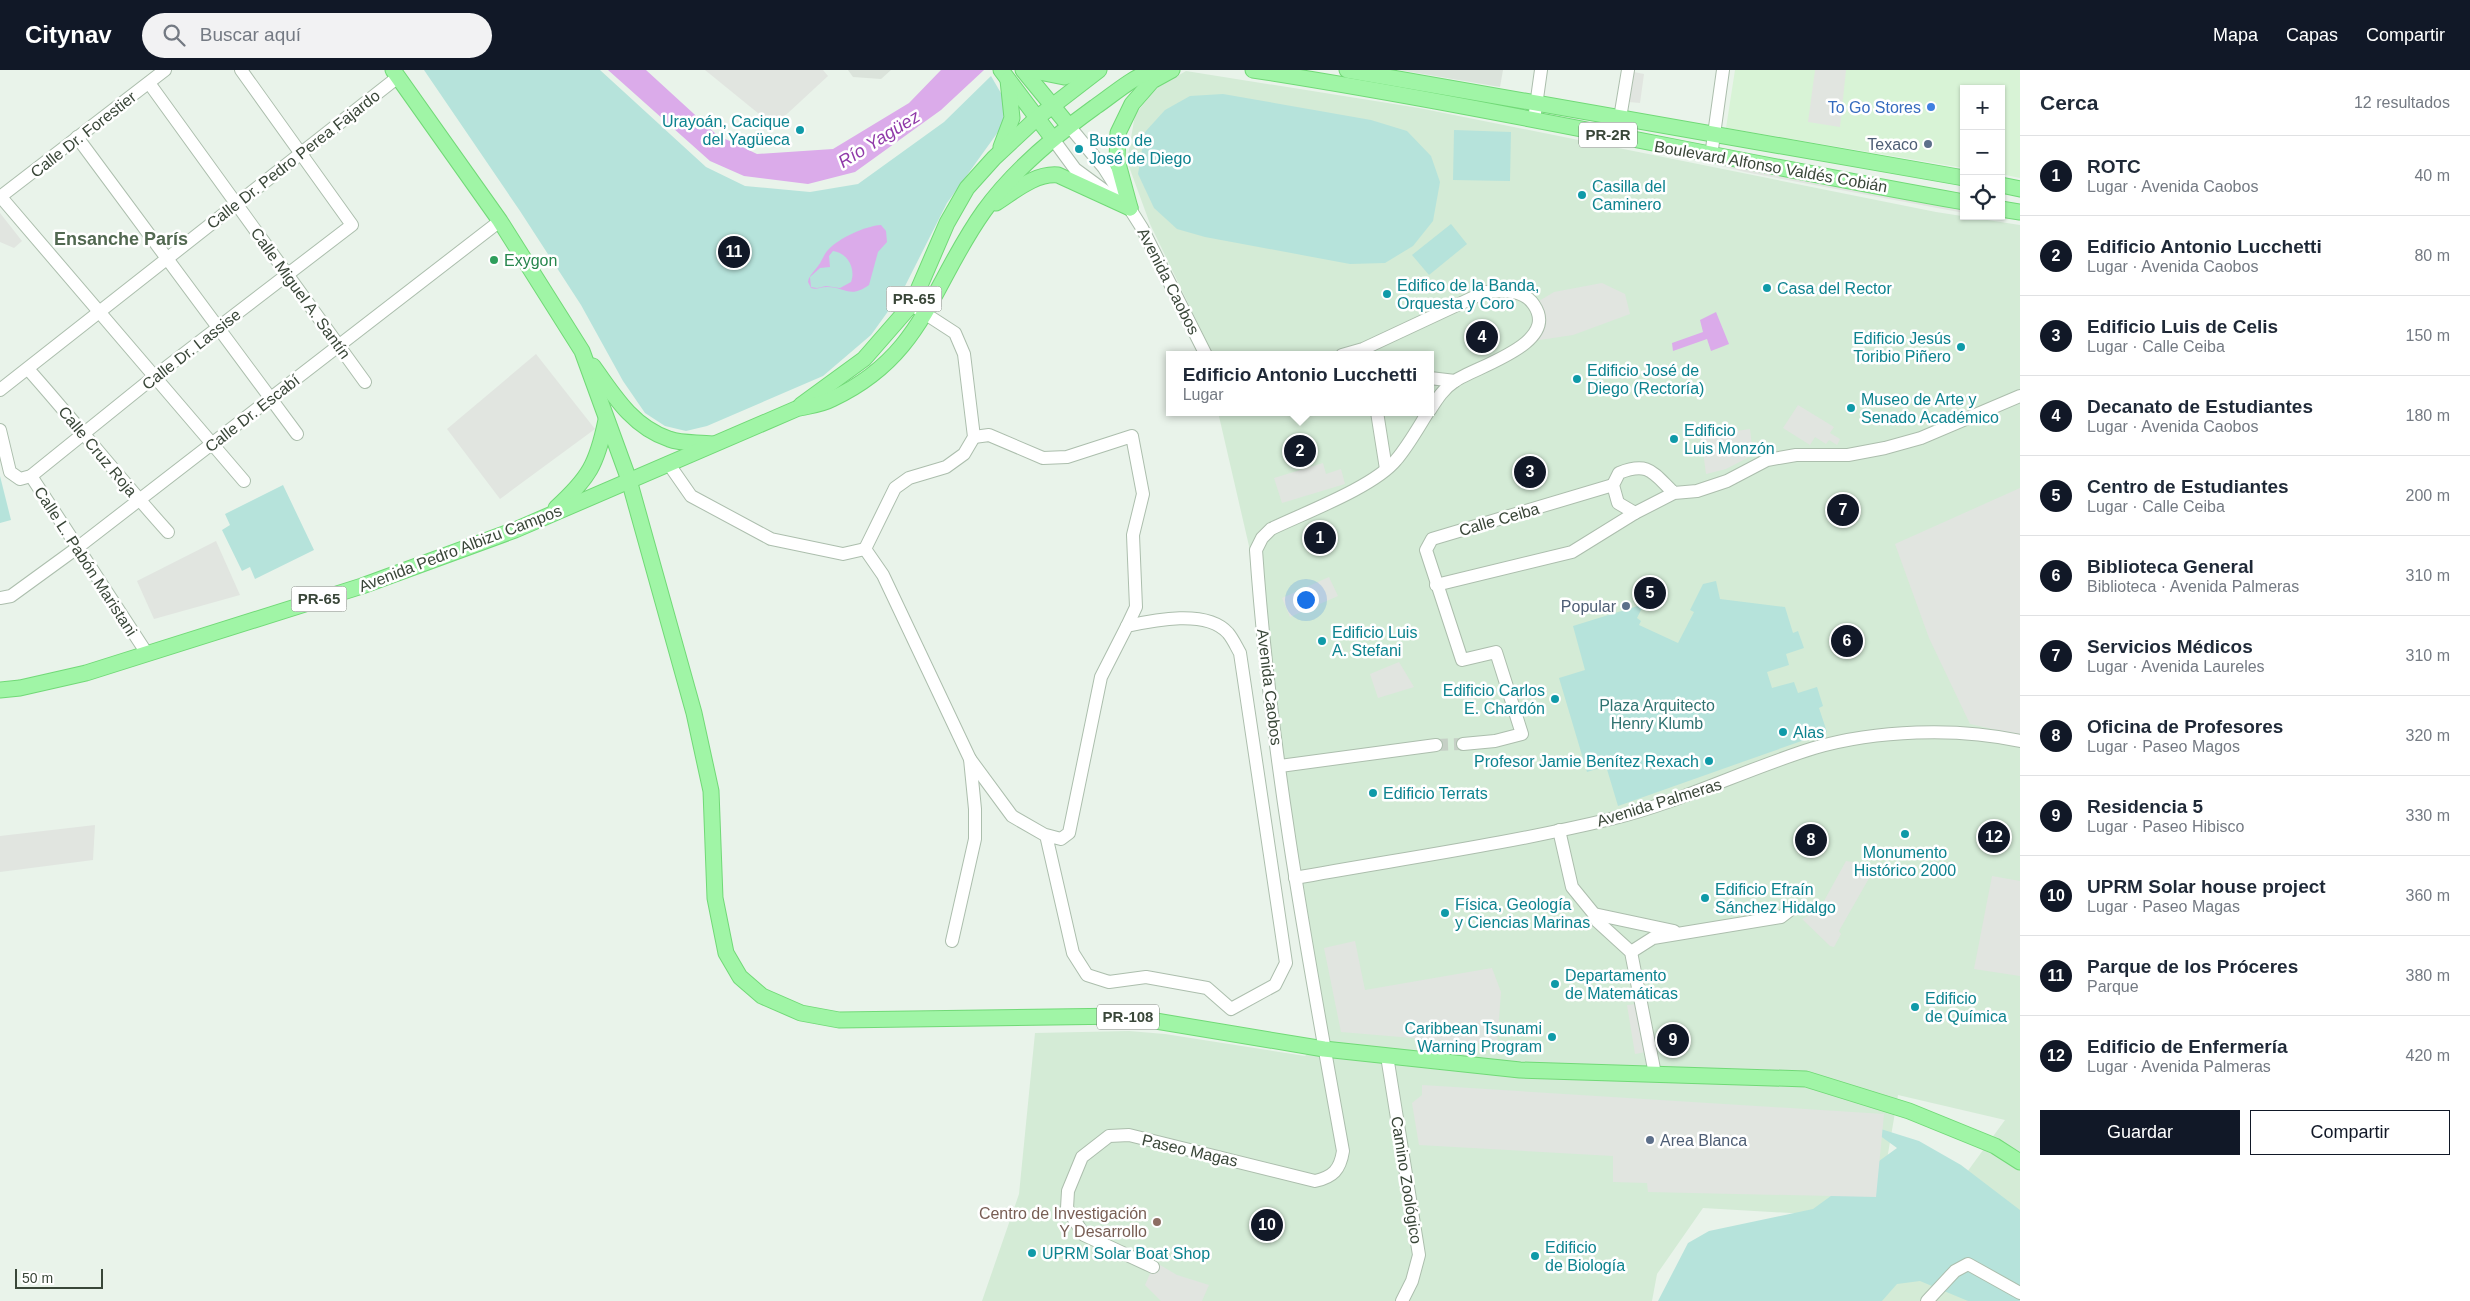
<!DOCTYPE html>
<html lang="es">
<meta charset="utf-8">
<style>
body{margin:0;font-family:Helvetica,sans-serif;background:#f2f2f3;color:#1f2937}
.controls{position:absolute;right:15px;top:15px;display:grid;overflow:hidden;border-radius:0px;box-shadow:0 1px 4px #0004}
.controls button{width:45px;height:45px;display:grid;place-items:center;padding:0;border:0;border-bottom:1px solid #e0e1e3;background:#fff;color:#1f2937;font:25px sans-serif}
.scale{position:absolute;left:15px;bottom:12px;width:88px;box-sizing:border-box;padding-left:5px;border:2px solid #394638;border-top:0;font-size:14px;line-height:18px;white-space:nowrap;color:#394638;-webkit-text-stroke:4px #fff;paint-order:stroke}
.you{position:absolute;left:1305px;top:529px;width:18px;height:18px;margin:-12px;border:4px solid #fff;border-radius:50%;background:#1a73e8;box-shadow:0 0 0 8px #1a73e833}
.badge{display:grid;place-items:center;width:32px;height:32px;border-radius:50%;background:#111827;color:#fff;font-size:16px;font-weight:700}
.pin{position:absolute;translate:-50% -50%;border:2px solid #fff;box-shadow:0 1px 5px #0006}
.popup{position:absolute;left:1166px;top:281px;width:268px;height:65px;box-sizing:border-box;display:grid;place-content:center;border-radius:0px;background:#fff;filter:drop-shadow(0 1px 4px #0005);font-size:16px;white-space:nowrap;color:#747a83}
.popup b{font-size:19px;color:#1f2937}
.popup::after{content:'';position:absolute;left:50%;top:100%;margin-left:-10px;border:10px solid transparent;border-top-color:#fff}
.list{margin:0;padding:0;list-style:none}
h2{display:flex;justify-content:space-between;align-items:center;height:65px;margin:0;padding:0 20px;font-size:21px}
h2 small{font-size:16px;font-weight:400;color:#747a83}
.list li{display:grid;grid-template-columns:32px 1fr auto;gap:15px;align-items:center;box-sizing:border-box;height:80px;padding:0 20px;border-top:1px solid #e0e1e3}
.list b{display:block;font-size:19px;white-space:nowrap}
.list p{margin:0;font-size:16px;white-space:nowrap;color:#747a83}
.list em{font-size:16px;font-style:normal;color:#747a83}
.actions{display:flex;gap:10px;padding:15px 20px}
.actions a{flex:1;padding:11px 0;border:1px solid #111827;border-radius:0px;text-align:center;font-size:18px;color:#111827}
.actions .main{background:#111827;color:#fff}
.icon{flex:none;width:28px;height:28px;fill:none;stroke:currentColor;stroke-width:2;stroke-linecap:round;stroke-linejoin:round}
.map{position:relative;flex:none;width:2020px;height:1231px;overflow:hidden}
header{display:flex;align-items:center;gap:30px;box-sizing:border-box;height:70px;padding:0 25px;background:#111827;color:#fff}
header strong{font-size:24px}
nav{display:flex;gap:28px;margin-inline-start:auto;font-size:18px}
.search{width:350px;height:45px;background:#f2f2f3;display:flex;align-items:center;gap:12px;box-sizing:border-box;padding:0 18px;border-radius:28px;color:#747a83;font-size:19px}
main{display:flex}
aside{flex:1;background:#fff}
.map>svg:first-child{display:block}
.commercial{fill:#d8f3d6}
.industrial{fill:#dbe3db}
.education{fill:#d4ebd6}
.green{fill:#b6e3db}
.parking{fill:#e1e5e0}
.water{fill:#dbabea;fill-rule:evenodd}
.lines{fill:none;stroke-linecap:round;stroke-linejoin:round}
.minor-tunnel{stroke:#c6d0c6;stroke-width:12;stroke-dasharray:12 6;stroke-linecap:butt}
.minor-casing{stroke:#acbead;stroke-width:14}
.major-casing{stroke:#71d977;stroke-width:17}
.minor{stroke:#fff;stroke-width:12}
.major{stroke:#a0f5a6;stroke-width:15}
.shop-dot{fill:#3f7fe0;stroke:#fff;stroke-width:2}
.culture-dot{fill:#0f9aa8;stroke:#fff;stroke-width:2}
.service-dot{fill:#5c6f8a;stroke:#fff;stroke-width:2}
.leisure-dot{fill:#2e9e5b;stroke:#fff;stroke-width:2}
.education-dot{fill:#8d6e63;stroke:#fff;stroke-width:2}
.labels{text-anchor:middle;stroke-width:5;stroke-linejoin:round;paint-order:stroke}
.shield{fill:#fff;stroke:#747e74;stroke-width:1}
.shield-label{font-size:15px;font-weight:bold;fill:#394638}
.shop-label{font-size:16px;fill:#366cbe;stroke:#fff;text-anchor:end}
.culture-label{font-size:16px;fill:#0d838f;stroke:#fff;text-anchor:start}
.street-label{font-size:16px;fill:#394638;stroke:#fff}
.service-label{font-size:16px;fill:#4e5e75;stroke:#fff;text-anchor:end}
.leisure-label{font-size:16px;fill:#27864d;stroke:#fff;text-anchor:start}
.park-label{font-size:16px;fill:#307371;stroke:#fff}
.education-label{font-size:16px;fill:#785e54;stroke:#fff;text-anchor:end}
.water-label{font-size:18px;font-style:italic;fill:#903aa9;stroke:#fff}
.neighbourhood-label{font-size:18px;font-weight:bold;fill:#516850;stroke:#fff}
</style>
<header>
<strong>Citynav</strong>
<div class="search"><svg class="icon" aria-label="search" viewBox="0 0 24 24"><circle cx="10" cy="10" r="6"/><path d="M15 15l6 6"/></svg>Buscar aquí</div>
<nav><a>Mapa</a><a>Capas</a><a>Compartir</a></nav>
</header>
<main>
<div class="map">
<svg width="2020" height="1231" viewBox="0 0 2020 1231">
<rect width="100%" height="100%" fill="#e9f3ea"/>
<polygon class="commercial" points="1735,0 2020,0 2020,108 2001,104 2001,19 1964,19 1964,98 1726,58"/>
<g class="industrial">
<polygon points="848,0 891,0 881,9 853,7"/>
<polygon points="1399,0 1503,0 1500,17"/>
</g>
<polygon class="education" points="1186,1 1419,38 1936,142 2020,155 2020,1231 1873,1231 2005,1050 1898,1025 1877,1148 1703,1138 1657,1204 1652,1231 982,1231 1019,1124 1035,963 1129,961 1165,964 1305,986 1315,977 1317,967 1291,808 1249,476 1218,342 1430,342 1430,285 1213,285 1150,154 1127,91 1135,45 1155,19"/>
<g class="green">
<polygon points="424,0 600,0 706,97 745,116 810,122 858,114 944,52 991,6 1005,30 1003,55 947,133 902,222 871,265 823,306 707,356 686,361 665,356 645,343 623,311 581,235 520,141"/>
<polygon points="1223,24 1371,50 1407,61 1431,86 1440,112 1433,151 1413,176 1385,193 1350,194 1205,167 1177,159 1154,138 1138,104 1145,62 1165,40 1190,26"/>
<polygon points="1454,60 1511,62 1510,111 1453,110"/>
<polygon points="1451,154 1467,174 1429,205 1412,185"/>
<polygon points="0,406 11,450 0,453"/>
<polygon points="283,415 314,480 255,509 250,497 242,501 222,460 230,455 225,444"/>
<polygon points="1716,511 1720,529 1785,537 1793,563 1798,561 1804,578 1786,584 1789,595 1767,602 1772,618 1794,612 1798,623 1817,617 1823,636 1819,638 1827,662 1618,736 1606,696 1587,702 1559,608 1585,600 1573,556 1644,534 1637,548 1641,551 1639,555 1678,573 1694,542 1690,540 1703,514"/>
<polygon points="1849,1049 1919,1071 1961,1095 2020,1140 2020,1231 1968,1231 1920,1211 1897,1214 1882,1231 1658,1231 1688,1173 1709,1161 1813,1139 1897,1078 1879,1065"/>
</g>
<g class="parking">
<polygon points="705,0 823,0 828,6 774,56"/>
<polygon points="1815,0 1846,0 1840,57 1808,52"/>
<polygon points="1634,2 1644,4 1640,33 1629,32"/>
<polygon points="1655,79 1964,137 1964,143 1745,102"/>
<polygon points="0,143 22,171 14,178 0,172"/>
<polygon points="1602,213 1625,224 1630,244 1573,265 1526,272 1536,262 1534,234 1554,222"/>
<polygon points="536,284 595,359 500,429 447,359"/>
<polygon points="1798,335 1834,357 1830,363 1840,369 1837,375 1829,370 1826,374 1815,367 1810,375 1783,358"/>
<polygon points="1750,359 1753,385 1726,399 1706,404 1701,366"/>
<polygon points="1323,393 1326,404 1341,399 1345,414 1282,433 1274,408"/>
<polygon points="2020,418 2020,665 1970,654 1929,568 1895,474"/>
<polygon points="216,471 240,525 154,549 137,511"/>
<polygon points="1329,507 1338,526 1290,547 1282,528"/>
<polygon points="1399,592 1414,617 1378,628 1370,604"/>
<polygon points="95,755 93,790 0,802 0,766"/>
<polygon points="1846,791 1871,795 1868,810 1839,861 1841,864 1834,877 1830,876 1802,849 1819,840"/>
<polygon points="1992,806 2020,811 2020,906 1974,899"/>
<polygon points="1355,871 1365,920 1492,898 1501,922 1497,975 1341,962 1324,878"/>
<polygon points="1638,934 1646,982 1635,984 1627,935"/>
<polygon points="1422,1015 1884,1044 1876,1127 1648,1122 1647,1113 1613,1112 1613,1086 1419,1075 1412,1033 1422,1025"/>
<polygon points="1155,1192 1177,1205 1209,1215 1202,1231 1161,1231 1145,1215"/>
</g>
<g class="water">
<polygon points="608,0 646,0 717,65 757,84 833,79 909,33 941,0 984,0 941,40 855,102 808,114 744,106 710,91"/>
<path d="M881,155l5,6 1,11 -9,10 -9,33c-20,14 -23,2 -42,2 -7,0 -10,3 -16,1l-3,-6c1,-7 6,-10 10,-16 4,-5 6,-12 10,-16 11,-12 37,-24 53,-25zM833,181c15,2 23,18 18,31l-11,6 -14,-2 -9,2 -6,-1 -1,-10 10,-9 10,-1 -1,-11z"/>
<polygon points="1716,242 1729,274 1711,281 1707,269 1673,281 1672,273 1703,262 1700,250"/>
</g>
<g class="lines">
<polyline class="minor-tunnel" points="1436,675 1463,674"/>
<g class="minor-casing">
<g id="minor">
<polyline points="149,13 365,312"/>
<polyline points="1620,48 1628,0"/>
<polyline points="1534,50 1541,0"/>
<polyline points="1069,56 1104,98 1142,158 1206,285"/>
<polyline points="77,67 297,364"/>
<polyline points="1053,69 1075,99 1109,124"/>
<polyline points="1711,86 1723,0"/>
<polyline points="0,126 244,411"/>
<polyline points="0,127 165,0"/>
<polyline points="918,239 955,263 964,284 974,367 964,384 946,397 909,408 895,418 865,479 883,505 970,689 975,739 975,769 952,871"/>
<path d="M1342,285l21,-6 122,-57c16,-1 38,-4 49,13 26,39 -57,61 -79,76 -11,7 -18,18 -25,29"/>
<path d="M28,299c48,54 92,110 140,163"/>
<polyline points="1430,308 1455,311"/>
<polyline points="0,320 398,7"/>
<polyline points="1377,342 1386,399"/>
<polyline points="0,360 10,402 20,409 31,406 155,306 352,155 241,0"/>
<polyline points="974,367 989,365 1043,388 1067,387 1132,366 1143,424 1133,465 1136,537 1127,556"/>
<polyline points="668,393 691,426 771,469 843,484 865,479"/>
<polyline points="31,406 146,582"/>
<path d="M1674,423c-21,-20 -25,-32 -55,-20l-6,12 5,18 17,10 39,-20 23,-2 30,-10 40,-21 29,-5h52l37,-7 36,-10 99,-42"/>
<polyline points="1436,515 1572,482 1635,443"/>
<polyline points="0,528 11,526 77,478 500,151"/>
<polyline points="1463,674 1495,671 1522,664 1496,582 1462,590 1426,480 1432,469 1613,415"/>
<path d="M970,689l42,57 33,19h1l15,4 8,-6 32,-156 26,-51c27,-6 80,-17 101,7 5,6 8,13 12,20l46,310 -11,22 -44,24 -24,-21 -61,-11 -37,5 -22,-7 -14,-22 -27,-118"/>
<polyline points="1280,696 1436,675"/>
<polyline points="1559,760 1572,817 1594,844 1597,851 1631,882 1655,1004"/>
<path d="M1295,808c105,-19 212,-34 316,-59 70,-17 135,-50 203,-71 62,-18 143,-21 206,-7"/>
<polyline points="1594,844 1674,861"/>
<polyline points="1631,882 1653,868 1781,847 1794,837"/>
<polyline points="1387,986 1419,1185 1412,1211 1402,1231"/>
<path d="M1153,1197l-69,-32 -17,-27 1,-17 14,-34 27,-21 20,-1 186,46c18,-4 25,-11 28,-30 -36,-199 -73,-399 -87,-601l6,-12 9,-9c33,-16 103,-42 125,-69 12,-14 22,-32 32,-48"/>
<polyline points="1927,1231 1955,1201 1968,1194 2020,1223"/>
</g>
</g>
<g class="major-casing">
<g id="major">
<polyline points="393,0 500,151 582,281 629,410 694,643 711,721 715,828 726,883 740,907 762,926 801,943 839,950 1126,946 1324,979 1520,1000 1806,1009 1909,1041 1995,1076 2020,1092"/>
<polyline points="1001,0 1053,69"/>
<polyline points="1023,0 1069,56"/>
<polyline points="1029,0 1064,7 1087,0"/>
<path d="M1253,0c238,37 473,90 711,132"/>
<polyline points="1347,0 1964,108"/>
<polyline points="1001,77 1012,48 1008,10"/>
<polyline points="2001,115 2020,119"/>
<path d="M996,133c19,-12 39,-30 62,-28l72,33"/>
<polyline points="1130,138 1117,90 1118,63 1132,34 1152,11 1172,0"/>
<polyline points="2001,139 2020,142"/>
<path d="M593,296c21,30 40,61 76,73 13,5 30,3 43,5"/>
<polyline points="801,335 864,289 912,234 947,153 967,118 994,88 1038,47 1099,0"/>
<path d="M556,438c33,-30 41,-44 50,-88"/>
<path d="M0,620l20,-2 66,-15 276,-87 153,-56 281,-121c11,-3 25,-4 36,-10 92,-43 99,-114 152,-188 28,-39 72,-76 111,-104 18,-12 39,-32 61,-37"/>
</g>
</g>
<use href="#minor" class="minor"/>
<use href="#major" class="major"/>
</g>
<circle class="shop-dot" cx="1931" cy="37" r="5"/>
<g class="culture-dot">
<circle cx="800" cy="60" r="5"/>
<circle cx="1079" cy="79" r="5"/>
<circle cx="1582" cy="125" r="5"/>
<circle cx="1767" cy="218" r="5"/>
<circle cx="1387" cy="224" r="5"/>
<circle cx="1961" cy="277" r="5"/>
<circle cx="1577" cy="309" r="5"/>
<circle cx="1851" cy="338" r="5"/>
<circle cx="1674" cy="369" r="5"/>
<circle cx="1322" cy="571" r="5"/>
<circle cx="1555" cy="629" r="5"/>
<circle cx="1783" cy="662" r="5"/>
<circle cx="1709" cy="691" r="5"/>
<circle cx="1373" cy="723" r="5"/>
<circle cx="1905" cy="764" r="5"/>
<circle cx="1705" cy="828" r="5"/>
<circle cx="1445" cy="843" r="5"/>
<circle cx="1555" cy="914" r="5"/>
<circle cx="1915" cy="937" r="5"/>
<circle cx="1552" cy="967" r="5"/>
<circle cx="1032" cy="1183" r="5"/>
<circle cx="1535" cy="1186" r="5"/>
</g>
<g class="service-dot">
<circle cx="1928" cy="74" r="5"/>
<circle cx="1626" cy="536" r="5"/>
<circle cx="1650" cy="1070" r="5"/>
</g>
<circle class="leisure-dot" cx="494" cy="190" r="5"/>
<circle class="education-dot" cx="1157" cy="1152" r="5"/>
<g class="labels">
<g class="shield">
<rect x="1579" y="52.5" width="58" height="25" rx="4"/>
<rect x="886.5" y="216.5" width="55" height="25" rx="4"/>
<rect x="291.5" y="516.5" width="55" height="25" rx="4"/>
<rect x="1097" y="934.5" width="62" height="25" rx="4"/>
</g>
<g class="shield-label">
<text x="1608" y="70">PR-2R</text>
<text x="914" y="234">PR-65</text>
<text x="319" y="534">PR-65</text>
<text x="1128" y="952">PR-108</text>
</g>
<g class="shop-label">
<text x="1921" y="43">To Go Stores</text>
</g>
<g class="culture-label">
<text x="790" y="57" text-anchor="end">Urayoán, Cacique<tspan x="790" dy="18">del Yagüeca</tspan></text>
<text x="1089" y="76">Busto de<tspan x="1089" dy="18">José de Diego</tspan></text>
<text x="1592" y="122">Casilla del<tspan x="1592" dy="18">Caminero</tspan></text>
<text x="1397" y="221">Edifico de la Banda,<tspan x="1397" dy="18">Orquesta y Coro</tspan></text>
<text x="1777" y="224">Casa del Rector</text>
<text x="1951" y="274" text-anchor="end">Edificio Jesús<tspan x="1951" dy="18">Toribio Piñero</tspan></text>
<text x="1587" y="306">Edificio José de<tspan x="1587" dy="18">Diego (Rectoría)</tspan></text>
<text x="1861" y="335">Museo de Arte y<tspan x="1861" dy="18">Senado Académico</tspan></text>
<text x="1684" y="366">Edificio<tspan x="1684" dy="18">Luis Monzón</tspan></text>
<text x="1332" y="568">Edificio Luis<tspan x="1332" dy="18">A. Stefani</tspan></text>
<text x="1545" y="626" text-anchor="end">Edificio Carlos<tspan x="1545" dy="18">E. Chardón</tspan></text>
<text x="1793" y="668">Alas</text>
<text x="1699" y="697" text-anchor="end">Profesor Jamie Benítez Rexach</text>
<text x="1383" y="729">Edificio Terrats</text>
<text x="1905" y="788" text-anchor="middle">Monumento<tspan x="1905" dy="18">Histórico 2000</tspan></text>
<text x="1715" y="825">Edificio Efraín<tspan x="1715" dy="18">Sánchez Hidalgo</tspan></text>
<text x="1455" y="840">Física, Geología<tspan x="1455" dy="18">y Ciencias Marinas</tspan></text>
<text x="1565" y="911">Departamento<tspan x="1565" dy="18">de Matemáticas</tspan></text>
<text x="1925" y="934">Edificio<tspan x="1925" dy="18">de Química</tspan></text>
<text x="1542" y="964" text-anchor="end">Caribbean Tsunami<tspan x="1542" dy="18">Warning Program</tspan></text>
<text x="1545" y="1183">Edificio<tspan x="1545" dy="18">de Biología</tspan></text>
<text x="1042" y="1189">UPRM Solar Boat Shop</text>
</g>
<g class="street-label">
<text transform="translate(83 64) rotate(-38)" y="6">Calle Dr. Forestier</text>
<text transform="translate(293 89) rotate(-38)" y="6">Calle Dr. Pedro Perea Fajardo</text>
<text transform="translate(1771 96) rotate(10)" y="6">Boulevard Alfonso Valdés Cobián</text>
<text transform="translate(1169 211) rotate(63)" y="6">Avenida Caobos</text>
<text transform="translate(301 223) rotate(54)" y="6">Calle Miguel A. Santín</text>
<text transform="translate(191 279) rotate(-38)" y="6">Calle Dr. Lassise</text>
<text transform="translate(252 343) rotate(-38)" y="6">Calle Dr. Escabí</text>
<text transform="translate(98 381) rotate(50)" y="6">Calle Cruz Roja</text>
<text transform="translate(1499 449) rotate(-16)" y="6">Calle Ceiba</text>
<text transform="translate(460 478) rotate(-21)" y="6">Avenida Pedro Albizu Campos</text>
<text transform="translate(86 491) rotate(57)" y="6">Calle L. Pabón Maristani</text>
<text transform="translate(1270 617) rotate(83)" y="6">Avenida Caobos</text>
<text transform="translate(1659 732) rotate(-17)" y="6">Avenida Palmeras</text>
<text transform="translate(1190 1080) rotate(13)" y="6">Paseo Magas</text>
<text transform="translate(1407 1110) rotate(81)" y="6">Camino Zoológico</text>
</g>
<g class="service-label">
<text x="1918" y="80">Texaco</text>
<text x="1616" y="542">Popular</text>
<text x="1660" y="1076" text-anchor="start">Area Blanca</text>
</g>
<g class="leisure-label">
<text x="504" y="196">Exygon</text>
</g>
<g class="park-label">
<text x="1657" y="641">Plaza Arquitecto<tspan x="1657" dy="18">Henry Klumb</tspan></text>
</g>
<g class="education-label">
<text x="1147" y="1149">Centro de Investigación<tspan x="1147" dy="18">Y Desarrollo</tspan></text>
</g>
<g class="water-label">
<text transform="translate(879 69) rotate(-32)" y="6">Río Yagüez</text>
</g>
<g class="neighbourhood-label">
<text x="121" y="175">Ensanche París</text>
</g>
</g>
</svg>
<div class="controls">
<button>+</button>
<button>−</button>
<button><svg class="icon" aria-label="locate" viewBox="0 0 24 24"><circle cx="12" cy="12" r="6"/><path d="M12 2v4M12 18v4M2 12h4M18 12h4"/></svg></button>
</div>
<div class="scale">50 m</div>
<div class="you"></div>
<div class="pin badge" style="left:1320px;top:468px">1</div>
<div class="pin badge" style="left:1300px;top:381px">2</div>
<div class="popup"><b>Edificio Antonio Lucchetti</b>Lugar</div>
<div class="pin badge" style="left:1530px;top:402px">3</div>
<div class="pin badge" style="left:1482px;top:267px">4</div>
<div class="pin badge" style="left:1650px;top:523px">5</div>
<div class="pin badge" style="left:1847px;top:571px">6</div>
<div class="pin badge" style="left:1843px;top:440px">7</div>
<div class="pin badge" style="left:1811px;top:770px">8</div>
<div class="pin badge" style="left:1673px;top:970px">9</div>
<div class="pin badge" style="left:1267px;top:1155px">10</div>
<div class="pin badge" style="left:734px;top:182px">11</div>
<div class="pin badge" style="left:1994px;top:767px">12</div>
</div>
<aside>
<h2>Cerca<small>12 resultados</small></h2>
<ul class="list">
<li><span class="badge">1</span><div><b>ROTC</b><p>Lugar · Avenida Caobos</p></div><em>40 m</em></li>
<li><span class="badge">2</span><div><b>Edificio Antonio Lucchetti</b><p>Lugar · Avenida Caobos</p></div><em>80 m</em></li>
<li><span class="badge">3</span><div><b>Edificio Luis de Celis</b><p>Lugar · Calle Ceiba</p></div><em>150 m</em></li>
<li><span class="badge">4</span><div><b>Decanato de Estudiantes</b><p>Lugar · Avenida Caobos</p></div><em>180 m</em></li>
<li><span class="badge">5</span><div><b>Centro de Estudiantes</b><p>Lugar · Calle Ceiba</p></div><em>200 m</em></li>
<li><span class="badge">6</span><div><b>Biblioteca General</b><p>Biblioteca · Avenida Palmeras</p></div><em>310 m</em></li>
<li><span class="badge">7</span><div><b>Servicios Médicos</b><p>Lugar · Avenida Laureles</p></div><em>310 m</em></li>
<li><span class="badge">8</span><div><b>Oficina de Profesores</b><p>Lugar · Paseo Magos</p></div><em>320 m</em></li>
<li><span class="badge">9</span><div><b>Residencia 5</b><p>Lugar · Paseo Hibisco</p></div><em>330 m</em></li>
<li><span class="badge">10</span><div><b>UPRM Solar house project</b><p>Lugar · Paseo Magas</p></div><em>360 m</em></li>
<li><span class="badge">11</span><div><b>Parque de los Próceres</b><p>Parque</p></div><em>380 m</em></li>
<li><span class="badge">12</span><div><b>Edificio de Enfermería</b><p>Lugar · Avenida Palmeras</p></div><em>420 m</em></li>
</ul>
<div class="actions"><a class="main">Guardar</a><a>Compartir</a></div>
</aside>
</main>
